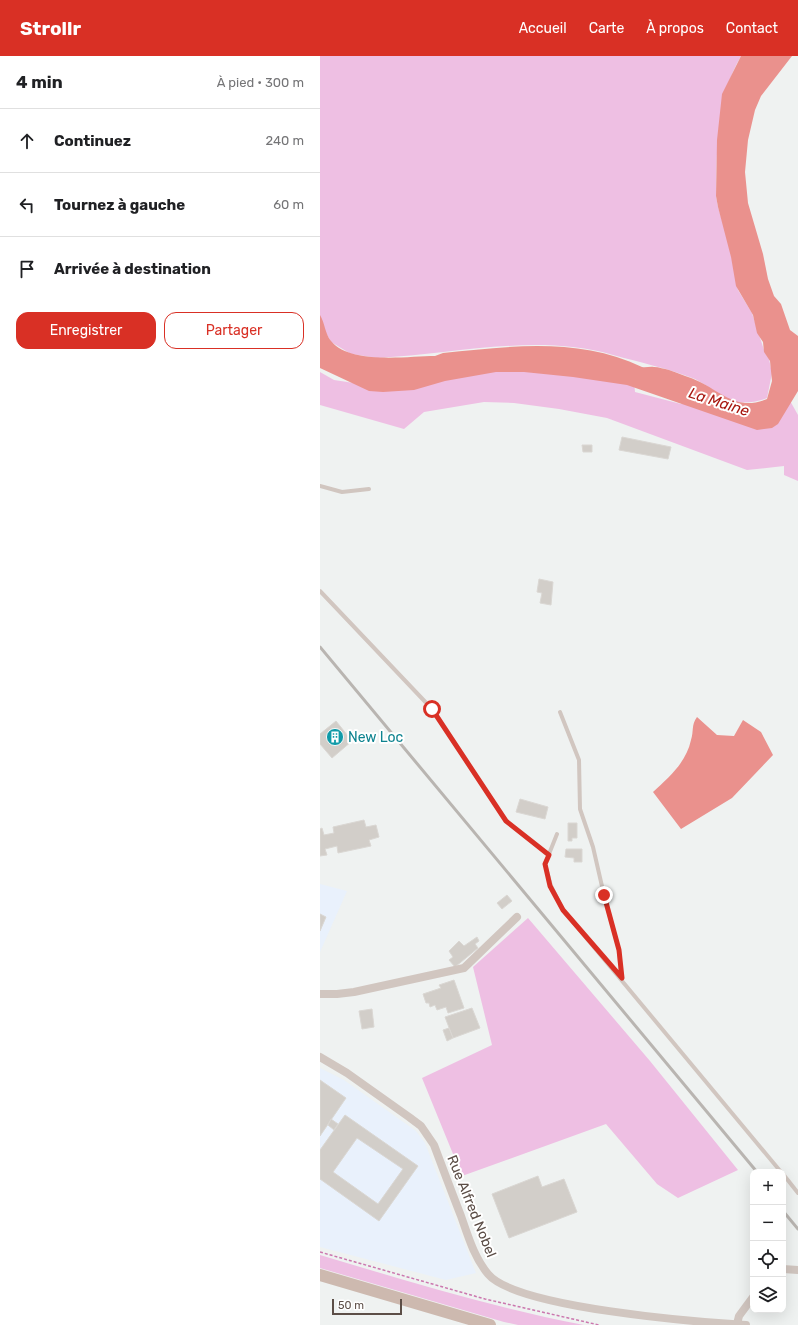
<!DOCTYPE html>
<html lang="fr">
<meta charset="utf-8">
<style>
body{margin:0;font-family:Rubik,sans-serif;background:#f6f6f6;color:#202124}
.controls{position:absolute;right:12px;bottom:12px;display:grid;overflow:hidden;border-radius:8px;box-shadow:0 4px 16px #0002}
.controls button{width:36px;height:36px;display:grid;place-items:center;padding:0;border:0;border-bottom:1px solid #e0e0e0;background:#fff;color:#202124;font:20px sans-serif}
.scale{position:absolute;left:12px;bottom:10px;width:70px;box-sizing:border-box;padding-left:4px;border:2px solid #5c4e47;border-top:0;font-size:11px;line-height:14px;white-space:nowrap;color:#5c4e47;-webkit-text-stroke:3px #fff;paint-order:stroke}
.stop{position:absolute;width:12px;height:12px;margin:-9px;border:3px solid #d93025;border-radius:50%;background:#fff}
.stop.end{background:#d93025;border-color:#fff;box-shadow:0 1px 4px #0008}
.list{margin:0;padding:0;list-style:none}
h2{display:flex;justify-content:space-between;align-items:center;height:52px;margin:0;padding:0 16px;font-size:17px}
h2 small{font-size:13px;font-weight:400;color:#757577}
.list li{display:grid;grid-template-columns:26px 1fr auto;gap:12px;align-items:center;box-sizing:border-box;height:64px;padding:0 16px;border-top:1px solid #e0e0e0}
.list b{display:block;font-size:15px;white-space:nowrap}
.list em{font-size:13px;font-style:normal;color:#757577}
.actions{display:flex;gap:8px;padding:12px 16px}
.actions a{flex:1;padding:9px 0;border:1px solid #d93025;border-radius:12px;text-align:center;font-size:14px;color:#d93025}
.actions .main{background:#d93025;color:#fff}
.icon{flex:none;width:22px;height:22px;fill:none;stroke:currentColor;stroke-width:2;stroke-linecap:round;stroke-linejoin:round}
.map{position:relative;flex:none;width:478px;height:1269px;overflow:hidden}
header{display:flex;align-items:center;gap:24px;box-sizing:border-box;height:56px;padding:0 20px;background:#d93025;color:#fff}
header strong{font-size:19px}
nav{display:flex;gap:22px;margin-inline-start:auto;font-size:14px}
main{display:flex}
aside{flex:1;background:#fff}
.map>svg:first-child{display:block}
.commercial{fill:#e9f1fc}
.green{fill:#eebfe3}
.water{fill:#ea918d}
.building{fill:#d2cec9;stroke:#dad7d3;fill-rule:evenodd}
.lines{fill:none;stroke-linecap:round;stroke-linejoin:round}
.path{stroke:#cb77ae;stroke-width:1.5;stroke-dasharray:3 2;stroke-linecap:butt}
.lane{stroke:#d1c6c0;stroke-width:4}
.street{stroke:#d1c6c0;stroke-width:8}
.primary{stroke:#cdb9af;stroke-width:12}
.rail{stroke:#b9b5b1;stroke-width:3}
.route{stroke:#d93025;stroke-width:5}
.labels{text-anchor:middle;stroke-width:4;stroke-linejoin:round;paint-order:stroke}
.culture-label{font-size:14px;fill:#0d838f;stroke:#fff;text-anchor:start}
.street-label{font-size:14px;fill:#5c4e47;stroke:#fff}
.water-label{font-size:15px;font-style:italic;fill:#a7170f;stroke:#fff}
</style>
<header>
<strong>Strollr</strong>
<nav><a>Accueil</a><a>Carte</a><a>À propos</a><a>Contact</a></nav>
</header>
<main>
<aside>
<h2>4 min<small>À pied · 300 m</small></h2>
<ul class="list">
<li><svg class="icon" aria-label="ahead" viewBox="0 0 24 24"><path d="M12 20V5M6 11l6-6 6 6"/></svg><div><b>Continuez</b></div><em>240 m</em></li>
<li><svg class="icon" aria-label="left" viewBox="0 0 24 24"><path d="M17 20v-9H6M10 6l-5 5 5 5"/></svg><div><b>Tournez à gauche</b></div><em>60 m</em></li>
<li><svg class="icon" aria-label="arrive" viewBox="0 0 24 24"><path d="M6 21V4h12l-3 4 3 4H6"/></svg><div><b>Arrivée à destination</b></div></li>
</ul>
<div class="actions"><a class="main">Enregistrer</a><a>Partager</a></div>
</aside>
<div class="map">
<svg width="478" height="1269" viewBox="0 0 478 1269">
<rect width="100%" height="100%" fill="#eff2f1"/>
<g class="commercial">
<polygon points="0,828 27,835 0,896"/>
<polygon points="0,1012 24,1024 96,1075 105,1087 156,1217 126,1224 0,1191"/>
</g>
<g class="green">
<path d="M0,0h421c-25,43 -24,91 -25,140l2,11 10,33 10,50 14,23 13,40 4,6 3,14 -5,25c-9,4 -26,6 -35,3 -13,-5 -25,-16 -37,-22 -25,-10 -56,-17 -82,-24 -76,-22 -158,-1 -235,3l-27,-4 -20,-12 -11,-20z"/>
<polygon points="195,311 314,325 315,336 361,348 374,344 437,369 469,343 478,359 478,425 464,419 464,410 427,414 287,362 239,353 194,347 164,346 104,356 84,373 0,349 0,316 14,324 54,330"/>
<polygon points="208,862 330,1005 418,1114 358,1142 337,1128 286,1068 142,1120 102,1022 172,989 153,911"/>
<path d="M0,1199c87,26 175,53 264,70h-66l-14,-3 -184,-54z"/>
</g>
<g class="water">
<path d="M421,0h51l-31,40 -6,14 -7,30 -3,32 3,31 15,51 5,25 6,17 7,8 9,26 8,6v55l-20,33 -6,4 -15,2 -130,-45 -54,-8 -49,-5h-28l-51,9 -31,9 -31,2 -14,-1 -49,-23v-53c5,8 5,19 11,26 20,24 76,15 104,15l8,-3c67,-7 137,-16 199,14 4,1 8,-1 12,0 5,0 10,2 15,3 10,4 21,7 31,12 24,12 38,29 67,17l5,-18 -2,-20 -6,-9 -1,-10 -6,-9 -4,-18 -17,-29 -5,-29 -13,-50 -2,-11 1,-56 5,-46z"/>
<path d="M377,661l20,18 17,1 9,-16 18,12 12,23 -41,43 -51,31 -28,-37c16,-15 33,-29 38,-52 3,-9 0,-15 6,-23z"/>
</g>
<g class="building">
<polygon points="302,381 351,391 348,403 299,394"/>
<polygon points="262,389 272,389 272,396 263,396"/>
<polygon points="219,523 233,526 231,549 220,547 222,537 217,536"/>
<polygon points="16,665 32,685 12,702 0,688 0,678"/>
<polygon points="200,743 228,751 225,763 196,756"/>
<polygon points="44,764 46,771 56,769 59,781 49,784 51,790 18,797 17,790 5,793 7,799 0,800 0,773 2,772 4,779 14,777 13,771"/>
<polygon points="248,767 257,767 257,782 252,782 252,785 248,785"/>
<polygon points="246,793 262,793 262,806 254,806 254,802 245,801"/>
<polygon points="187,839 192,845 182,853 177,847"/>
<polygon points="0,858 6,861 0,875"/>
<polygon points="157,881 159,885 155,888 158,892 135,911 129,904 133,901 129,895 139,885 144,890"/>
<polygon points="134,924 144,952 128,957 126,951 117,954 115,949 110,951 109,947 106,947 103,938 121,932 119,929"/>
<polygon points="152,952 160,972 133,982 125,961"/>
<polygon points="52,953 54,971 42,973 39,955"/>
<polygon points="129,972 133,982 127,985 123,974"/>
<polygon points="0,1024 26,1042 0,1080"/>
<path d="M25,1059l73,51 -39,55 -59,-42v-29zM37,1082l46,31 -25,35 -45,-32z"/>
<polygon points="11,1063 18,1068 14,1074 8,1069"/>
<polygon points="218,1120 222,1131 244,1123 257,1156 189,1182 172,1138"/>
</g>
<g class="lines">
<polyline class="path" points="0,1196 165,1243 279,1269"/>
<g class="lane">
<polyline points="0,430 22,436 49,433"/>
<polyline points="0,535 112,653 186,765 229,799"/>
<polyline points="240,656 259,704 260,753 273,791 284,839 299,894 301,922"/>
<polyline points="237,778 225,808 231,830 243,854 461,1116"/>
<polyline points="463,1118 478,1137"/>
</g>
<g class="street">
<polyline points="0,938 17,938 34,936 144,912 197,861"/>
<path d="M0,1001l27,16 62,44 12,9 13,19c9,24 18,48 27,71 7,20 13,41 27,58 28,34 210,48 258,51"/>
<polyline points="463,1213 478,1214"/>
<polyline points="417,1268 419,1260 433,1241"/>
</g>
<polyline class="primary" points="0,1219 170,1269"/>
<g class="rail">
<polyline points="0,591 437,1116"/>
<polyline points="463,1155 478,1173"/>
</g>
</g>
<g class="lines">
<polyline class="route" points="112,653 186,765 229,799 225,808 230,830 243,854 302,922 299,894 284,839"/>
</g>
<defs>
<g id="building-disc" transform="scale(0.9)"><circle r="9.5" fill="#0f9aa8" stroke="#fff"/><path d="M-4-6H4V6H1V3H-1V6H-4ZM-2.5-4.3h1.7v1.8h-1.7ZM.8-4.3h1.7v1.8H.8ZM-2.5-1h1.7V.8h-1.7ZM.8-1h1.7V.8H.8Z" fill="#fff"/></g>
</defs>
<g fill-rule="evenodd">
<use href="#building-disc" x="15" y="681"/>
</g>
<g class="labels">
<g class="culture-label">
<text x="28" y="686">New Loc</text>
</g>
<g class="street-label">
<text transform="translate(152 1150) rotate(68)" y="5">Rue Alfred Nobel</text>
</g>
<g class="water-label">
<text transform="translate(399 346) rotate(18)" y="5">La Maine</text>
</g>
</g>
</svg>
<div class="controls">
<button>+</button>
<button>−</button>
<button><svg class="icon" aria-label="locate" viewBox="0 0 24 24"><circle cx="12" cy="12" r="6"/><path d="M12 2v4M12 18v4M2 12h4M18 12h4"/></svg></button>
<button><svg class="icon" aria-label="layers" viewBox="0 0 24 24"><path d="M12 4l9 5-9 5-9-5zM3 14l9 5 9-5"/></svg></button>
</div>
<div class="scale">50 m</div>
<div class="stop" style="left:112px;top:653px"></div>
<div class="stop end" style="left:284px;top:839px"></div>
</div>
</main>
